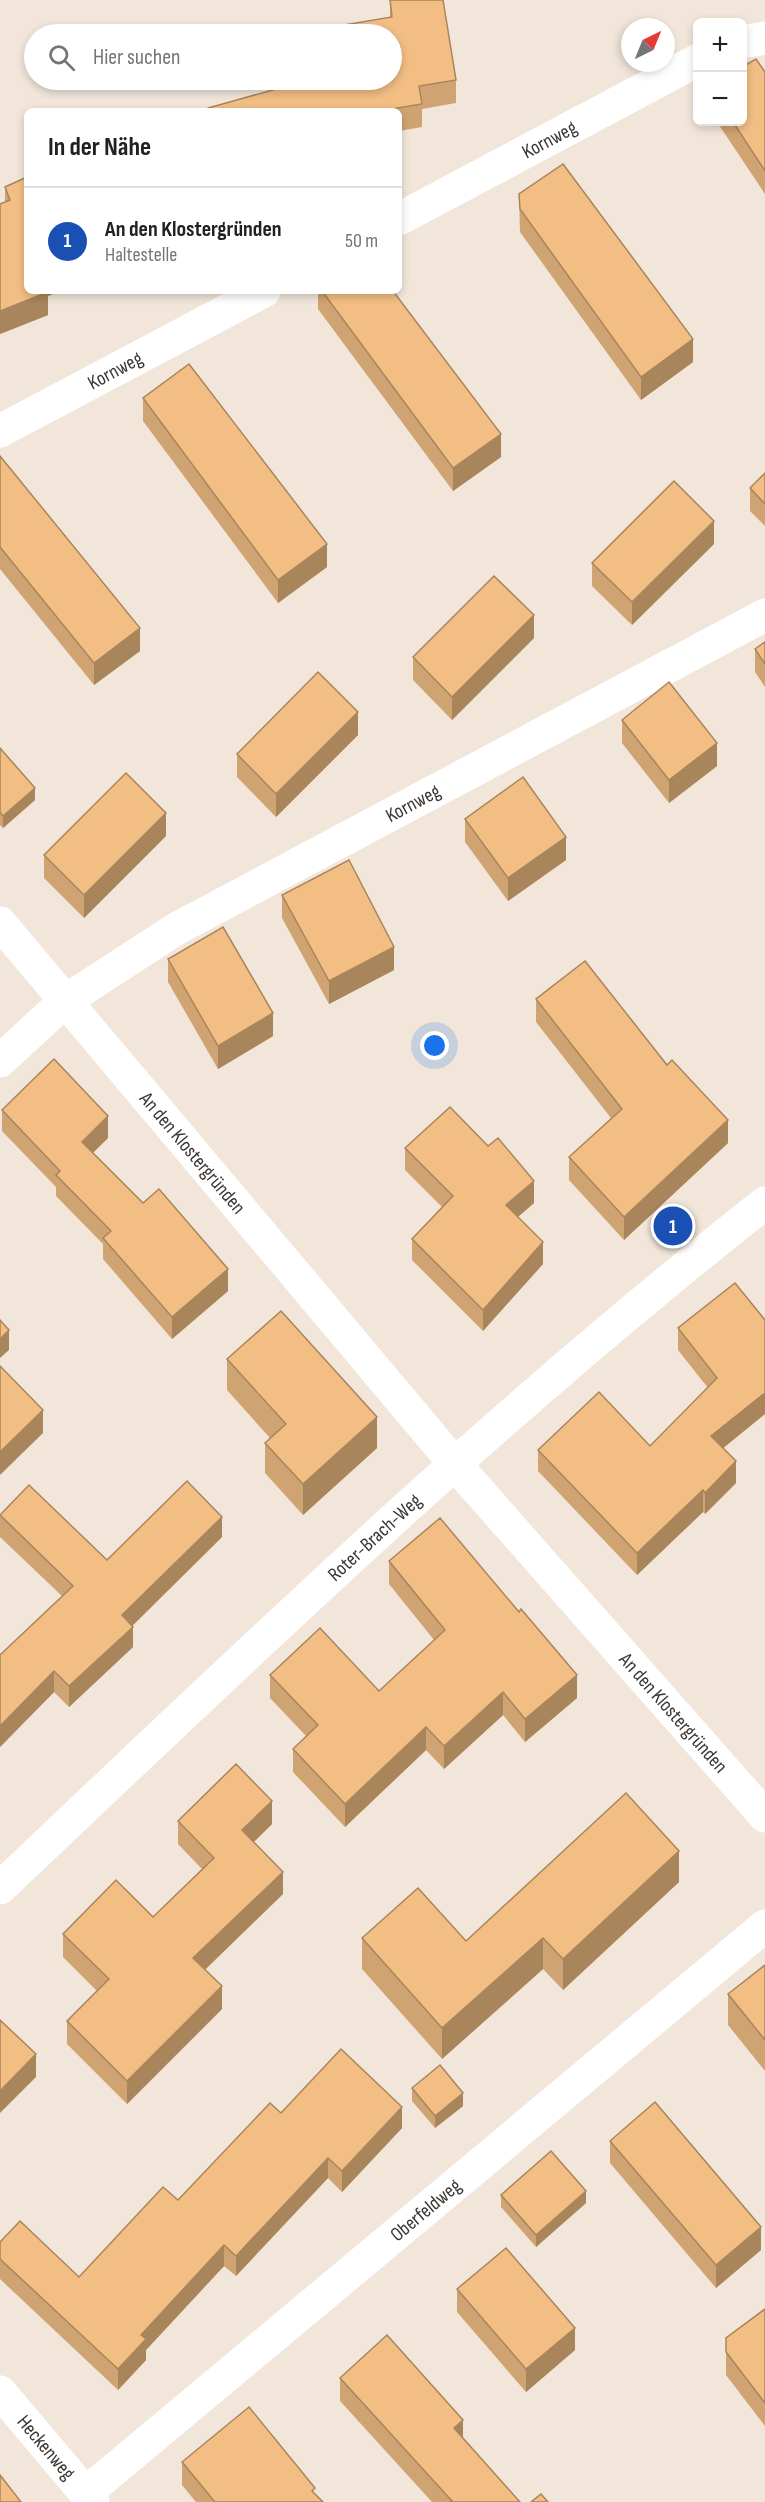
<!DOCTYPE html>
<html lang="de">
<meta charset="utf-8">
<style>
body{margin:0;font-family:"Sofia Sans Condensed",sans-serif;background:#f6f6f6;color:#202124}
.controls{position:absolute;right:18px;top:18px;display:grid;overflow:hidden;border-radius:9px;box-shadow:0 3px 9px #0003}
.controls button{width:54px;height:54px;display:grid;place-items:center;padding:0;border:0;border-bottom:2px solid #e0e0e0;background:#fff;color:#202124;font:30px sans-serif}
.compass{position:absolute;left:621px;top:18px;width:54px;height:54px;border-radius:50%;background:#fff;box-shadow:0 3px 9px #0003;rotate:43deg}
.you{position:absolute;left:435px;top:1046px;width:21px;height:21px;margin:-15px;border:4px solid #fff;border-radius:50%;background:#1a73e8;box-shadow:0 0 0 9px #1a73e833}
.badge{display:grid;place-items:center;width:39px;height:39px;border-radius:50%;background:#0f766e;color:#fff;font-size:20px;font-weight:700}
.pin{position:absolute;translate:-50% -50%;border:3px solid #fff;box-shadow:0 2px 6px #0006}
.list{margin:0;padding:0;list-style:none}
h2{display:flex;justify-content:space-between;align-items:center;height:78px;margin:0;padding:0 24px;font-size:26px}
h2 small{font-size:20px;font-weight:400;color:#757577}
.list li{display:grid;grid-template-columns:39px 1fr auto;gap:18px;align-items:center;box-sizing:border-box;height:108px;padding:0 24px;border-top:2px solid #e0e0e0}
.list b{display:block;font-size:22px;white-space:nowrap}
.list p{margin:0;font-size:20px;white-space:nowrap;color:#757577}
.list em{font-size:20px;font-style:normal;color:#757577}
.icon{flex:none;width:33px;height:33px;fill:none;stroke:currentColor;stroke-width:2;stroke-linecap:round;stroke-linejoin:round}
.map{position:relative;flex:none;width:765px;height:2502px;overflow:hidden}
.search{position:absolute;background:#fff;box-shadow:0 3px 9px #0003;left:24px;top:24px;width:378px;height:66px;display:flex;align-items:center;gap:15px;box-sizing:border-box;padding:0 21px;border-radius:33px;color:#757577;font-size:22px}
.panel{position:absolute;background:#fff;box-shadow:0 3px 9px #0003;left:24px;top:108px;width:378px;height:186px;border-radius:9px}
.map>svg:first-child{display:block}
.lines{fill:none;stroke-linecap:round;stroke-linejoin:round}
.minor{stroke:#fff;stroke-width:33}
.wall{fill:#d0a372}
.shaded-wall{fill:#a9855c}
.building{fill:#f2be84;stroke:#a9855c;stroke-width:1.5}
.labels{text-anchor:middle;stroke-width:5;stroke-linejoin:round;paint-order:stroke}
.street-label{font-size:20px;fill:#3c3733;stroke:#f2e6da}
</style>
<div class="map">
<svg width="765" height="2502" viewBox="0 0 765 2502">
<rect width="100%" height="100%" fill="#f2e6da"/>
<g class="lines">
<g class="minor">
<polyline points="742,42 765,38"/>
<path id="s1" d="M399,219l299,-159"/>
<path id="s2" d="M0,431l264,-140"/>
<path id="s3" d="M0,923l454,540 311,353"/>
<path id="s4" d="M0,1061l65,-60 111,-72 589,-314"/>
<path id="s5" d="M0,1888c249,-236 495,-473 765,-685"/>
<path id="s6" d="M0,2392l93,110"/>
<path id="s7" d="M86,2493l679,-567"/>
</g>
</g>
<g class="wall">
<polygon points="390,0 456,80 456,103 422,109 422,127 399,131 399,111 208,111 208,108 304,82 304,80 392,80 392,34 314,34 314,30 390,17"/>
<polygon points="765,72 765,194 717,122 742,122"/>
<polygon points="27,177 27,291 60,291 48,296 48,315 0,334 0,204 5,202 5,187"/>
<polygon points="519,194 693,362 641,400 520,232"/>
<polygon points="318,291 393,291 501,457 453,491 318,309"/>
<polygon points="143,398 327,567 278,603 143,421"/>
<polygon points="0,456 140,651 94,685 0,569"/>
<polygon points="765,473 765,526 750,511 750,488"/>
<polygon points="714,544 632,625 592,586 592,563"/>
<polygon points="534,638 452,720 413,680 413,657"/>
<polygon points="765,642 765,687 755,672 755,649"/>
<polygon points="622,720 717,766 669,803 622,743"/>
<polygon points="358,735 276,817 237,777 237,754"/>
<polygon points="0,748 35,800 3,828 0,825"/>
<polygon points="465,819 566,860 508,901 465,842"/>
<polygon points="166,836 84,918 44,878 44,855"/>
<polygon points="282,895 394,970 329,1004 282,918"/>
<polygon points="168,959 273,1036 218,1069 168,982"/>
<polygon points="536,999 728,1143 624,1240 569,1180 569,1157 611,1118 536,1022"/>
<polygon points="2,1110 108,1138 93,1153 228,1291 172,1339 103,1259 103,1244 56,1196 56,1187 2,1131"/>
<polygon points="405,1148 534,1203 518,1217 543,1264 483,1331 412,1260 412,1239 442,1207 405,1170"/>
<polygon points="765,1320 765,1414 723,1448 736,1483 705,1514 703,1512 637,1575 538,1471 538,1450 650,1446 708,1388 678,1350 678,1328"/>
<polygon points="227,1359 377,1448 303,1515 265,1473 265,1443 270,1438 227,1390"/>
<polygon points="0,1515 107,1560 222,1537 132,1626 133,1647 69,1707 54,1692 0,1747 62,1596 0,1537"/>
<polygon points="389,1561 577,1698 525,1742 503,1715 444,1769 426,1750 345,1827 293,1772 293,1749 306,1736 270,1698 270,1675 379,1691 434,1640 389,1584"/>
<polygon points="178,1821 272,1824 254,1842 283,1894 205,1970 222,2009 127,2104 67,2044 67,2021 97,1991 63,1957 63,1934 153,1917 202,1869 178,1844"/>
<polygon points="679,1882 563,1990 543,1969 442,2059 362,1969 362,1938 466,1941"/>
<polygon points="765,1965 765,2071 728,2025 728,1994"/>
<polygon points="412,2088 463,2106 435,2128 412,2101"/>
<polygon points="281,2113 402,2128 342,2192 328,2178 236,2276 224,2266 146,2350 146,2360 118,2390 0,2279 0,2242 79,2277 178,2200"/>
<polygon points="610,2141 761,2250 716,2288 610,2163"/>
<polygon points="501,2195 586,2203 536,2247 501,2207"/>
<polygon points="457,2289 575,2350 526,2392 457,2312"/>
<polygon points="765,2309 765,2426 726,2375 726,2338"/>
<polygon points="340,2378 463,2438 520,2502 432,2502 340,2401"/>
<polygon points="182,2462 315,2495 323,2502 196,2502 182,2485"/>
</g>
<g class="shaded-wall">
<polygon points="41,291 60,291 48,296 48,315 0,334 0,311"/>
<polygon points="693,339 693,362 641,400 641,377"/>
<polygon points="501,434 501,457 453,491 453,468"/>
<polygon points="714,521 714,544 632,625 632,602"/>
<polygon points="327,544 327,567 278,603 278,580"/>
<polygon points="534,615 534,638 452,720 452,697"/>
<polygon points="140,628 140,651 94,685 94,663"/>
<polygon points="358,712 358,735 276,817 276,794"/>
<polygon points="717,743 717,766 669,803 669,780"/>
<polygon points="35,788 35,800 3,828 3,816"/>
<polygon points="166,813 166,836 84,918 84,895"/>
<polygon points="566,837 566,860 508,901 508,878"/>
<polygon points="394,947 394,970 329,1004 329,981"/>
<polygon points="273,1013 273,1036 218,1069 218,1046"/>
<polygon points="108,1116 108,1138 82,1163 82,1142"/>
<polygon points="728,1120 728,1143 624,1240 624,1217"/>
<polygon points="534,1181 534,1203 506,1227 506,1205"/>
<polygon points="543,1242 543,1264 483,1331 483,1310"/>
<polygon points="228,1269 228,1291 172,1339 172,1317"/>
<polygon points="9,1330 9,1350 0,1358 0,1339"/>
<polygon points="765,1393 765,1414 711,1458 711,1436"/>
<polygon points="43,1410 43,1433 0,1475 0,1452"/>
<polygon points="377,1417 377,1448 303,1515 303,1484"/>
<polygon points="736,1461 736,1483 705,1514 705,1493"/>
<polygon points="703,1490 703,1512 637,1575 637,1553"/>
<polygon points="222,1517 222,1537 122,1636 122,1615"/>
<polygon points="133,1627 133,1647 69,1707 69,1686"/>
<polygon points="54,1671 54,1692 0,1747 0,1726"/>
<polygon points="577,1675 577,1698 525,1742 525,1719"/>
<polygon points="503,1692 503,1715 444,1769 444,1746"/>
<polygon points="426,1727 426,1750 345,1827 345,1804"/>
<polygon points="272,1801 272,1824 242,1853 242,1830"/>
<polygon points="679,1851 679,1882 563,1990 563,1959"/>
<polygon points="283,1872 283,1894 193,1981 193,1958"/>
<polygon points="543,1938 543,1969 442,2059 442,2028"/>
<polygon points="222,1986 222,2009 127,2104 127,2081"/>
<polygon points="36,2054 36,2077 0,2113 0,2091"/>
<polygon points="463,2093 463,2106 435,2128 435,2116"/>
<polygon points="402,2107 402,2128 342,2192 342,2171"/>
<polygon points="328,2158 328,2178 236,2276 236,2256"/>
<polygon points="586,2191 586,2203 536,2247 536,2235"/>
<polygon points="761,2227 761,2250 716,2288 716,2265"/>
<polygon points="224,2245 224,2266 146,2350 146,2360 118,2390 118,2369 141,2335"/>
<polygon points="575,2328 575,2350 526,2392 526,2369"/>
<polygon points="463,2420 463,2443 454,2428"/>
</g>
<g class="building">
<polygon points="390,0 443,0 456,80 419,86 422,104 380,111 208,111 208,108 305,81 305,80 392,80 392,34 315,34 314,30 392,17"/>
<polygon points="756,59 765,72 765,171 733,122 742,122 742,67"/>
<polygon points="563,164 693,339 641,377 520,209 519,194"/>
<polygon points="27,177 27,291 47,291 48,292 0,311 0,204 10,200 5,187"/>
<polygon points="322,291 393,291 501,434 453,468"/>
<polygon points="189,364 327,544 278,580 143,398"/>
<polygon points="0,456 140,628 94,663 0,547"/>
<polygon points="765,473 765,504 750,488"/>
<polygon points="674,481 714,521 632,602 592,563"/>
<polygon points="494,576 534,615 452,697 413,657"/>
<polygon points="765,642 765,664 755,649"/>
<polygon points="318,672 358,712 276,794 237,754"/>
<polygon points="669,682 717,743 669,780 622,720"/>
<polygon points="0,748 35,788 3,816 0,812"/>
<polygon points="126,773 166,813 84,895 44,855"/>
<polygon points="523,777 566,837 508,878 465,819"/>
<polygon points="349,860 394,947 329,981 282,895"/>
<polygon points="223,927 273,1013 218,1046 168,959"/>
<polygon points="585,961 667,1065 672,1060 728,1120 624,1217 569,1157 622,1109 536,999"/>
<polygon points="54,1059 108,1116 82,1142 143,1203 159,1189 228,1269 172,1317 103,1238 111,1231 56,1175 60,1171 2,1110"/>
<polygon points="450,1107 488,1146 498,1138 534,1181 506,1205 543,1242 483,1310 412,1239 453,1196 405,1148"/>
<polygon points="735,1283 765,1320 765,1393 711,1436 736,1461 705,1493 703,1490 637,1553 538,1450 599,1392 650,1446 717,1378 678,1328"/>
<polygon points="281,1311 377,1417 303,1484 265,1443 286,1424 227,1359"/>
<polygon points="0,1320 9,1330 0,1339"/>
<polygon points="0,1366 43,1410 0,1452"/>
<polygon points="187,1481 222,1517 122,1615 133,1627 69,1686 54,1671 0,1726 0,1655 73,1586 0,1515 29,1485 107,1560"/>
<polygon points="440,1518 519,1612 521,1609 577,1675 525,1719 503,1692 444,1746 426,1727 345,1804 293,1749 318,1725 270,1675 320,1628 379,1691 445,1630 389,1561"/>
<polygon points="236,1764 272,1801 242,1830 283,1872 193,1958 222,1986 127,2081 67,2021 109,1979 63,1934 116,1880 153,1917 214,1858 178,1821"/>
<polygon points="626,1793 679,1851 563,1959 543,1938 442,2028 362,1938 418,1888 466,1941"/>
<polygon points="765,1965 765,2040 728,1994"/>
<polygon points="0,2020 36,2054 0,2091"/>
<polygon points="341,2049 402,2107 342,2171 328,2158 236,2256 224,2245 141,2335 146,2339 118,2369 0,2259 0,2242 20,2221 79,2277 163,2187 178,2200 270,2103 281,2113"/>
<polygon points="440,2065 463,2093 435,2116 412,2088"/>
<polygon points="655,2102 761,2227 716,2265 610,2141"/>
<polygon points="551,2151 586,2191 536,2235 501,2195"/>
<polygon points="506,2248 575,2328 526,2369 457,2289"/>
<polygon points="765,2309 765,2403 726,2352 726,2338"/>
<polygon points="387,2335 463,2420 454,2428 520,2502 450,2502 452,2501 340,2378"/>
<polygon points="249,2407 315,2488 312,2491 323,2502 215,2502 182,2462"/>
<polygon points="0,2475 21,2502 0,2502"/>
<polygon points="541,2494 548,2502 531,2502"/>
</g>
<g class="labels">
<g class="street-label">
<text dy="7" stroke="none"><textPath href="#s1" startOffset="170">Kornweg</textPath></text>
<text dy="7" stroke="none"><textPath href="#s2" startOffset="130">Kornweg</textPath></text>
<text dy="7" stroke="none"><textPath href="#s4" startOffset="489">Kornweg</textPath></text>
<text dy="7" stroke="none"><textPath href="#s3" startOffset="300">An den Klostergründen</textPath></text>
<text dy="7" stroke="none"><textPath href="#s5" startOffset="513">Roter-Brach-Weg</textPath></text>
<text dy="7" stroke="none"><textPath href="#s3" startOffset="1038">An den Klostergründen</textPath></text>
<text dy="7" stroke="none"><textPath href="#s7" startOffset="442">Oberfeldweg</textPath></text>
<text dy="7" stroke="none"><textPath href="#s6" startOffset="72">Heckenweg</textPath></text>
</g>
</g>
</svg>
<div class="controls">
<button>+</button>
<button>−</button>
</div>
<svg class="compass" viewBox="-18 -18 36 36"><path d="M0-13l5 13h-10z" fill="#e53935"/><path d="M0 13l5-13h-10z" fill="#757577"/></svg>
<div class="you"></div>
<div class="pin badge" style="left:673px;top:1226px;background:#1a4fb4">1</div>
<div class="search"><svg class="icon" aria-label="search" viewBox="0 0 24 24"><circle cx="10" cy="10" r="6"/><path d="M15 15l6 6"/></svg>Hier suchen</div>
<section class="panel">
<h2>In der Nähe<small></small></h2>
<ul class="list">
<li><span class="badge" style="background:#1a4fb4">1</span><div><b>An den Klostergründen</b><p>Haltestelle</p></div><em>50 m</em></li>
</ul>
</section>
</div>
